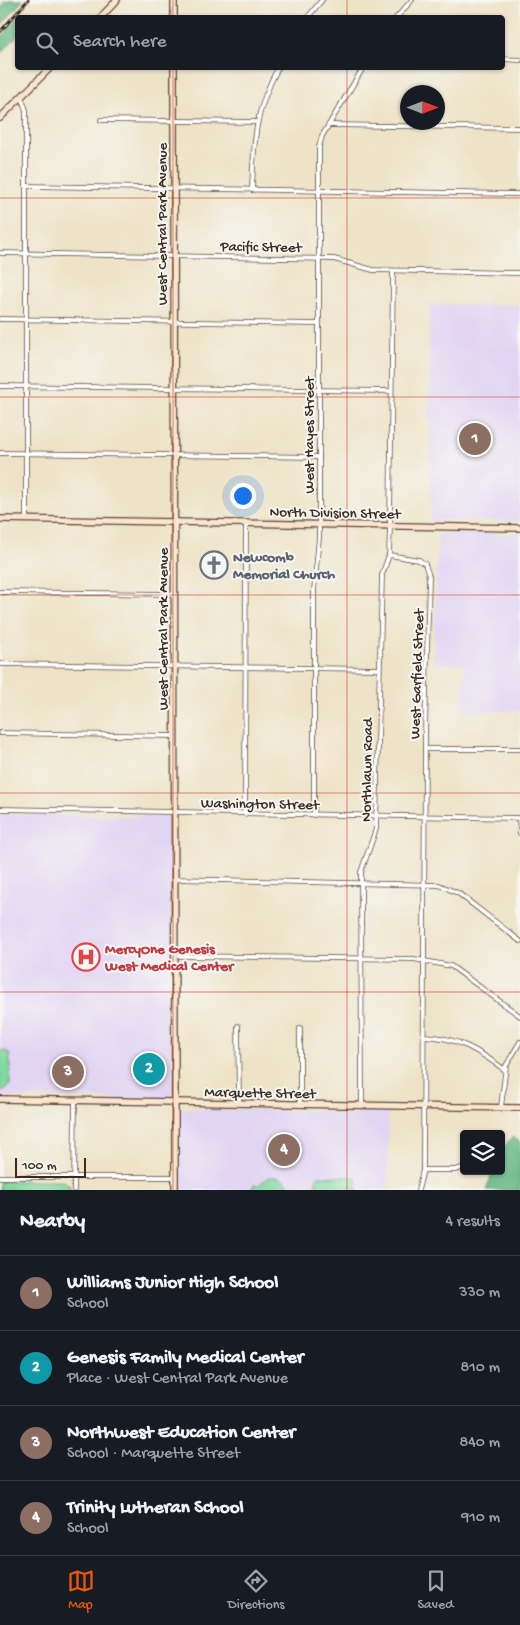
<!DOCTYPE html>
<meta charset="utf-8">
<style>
body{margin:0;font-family:"Gochi Hand",sans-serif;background:#20242c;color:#f1f3f6}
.controls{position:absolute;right:15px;bottom:15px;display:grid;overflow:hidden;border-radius:5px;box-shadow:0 1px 4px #0004}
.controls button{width:45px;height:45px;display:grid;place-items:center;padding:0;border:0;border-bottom:1px solid #363941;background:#171b24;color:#f1f3f6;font:25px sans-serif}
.compass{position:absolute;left:400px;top:85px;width:45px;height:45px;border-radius:50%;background:#171b24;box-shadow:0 1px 4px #0004;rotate:90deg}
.scale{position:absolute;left:15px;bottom:12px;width:71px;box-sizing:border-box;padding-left:5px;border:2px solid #3b2a1e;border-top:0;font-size:14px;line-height:18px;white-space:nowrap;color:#3b2a1e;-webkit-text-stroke:4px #f6f6f2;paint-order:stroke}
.you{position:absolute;left:242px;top:495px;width:18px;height:18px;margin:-12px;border:4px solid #fff;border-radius:50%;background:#1a73e8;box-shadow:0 0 0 8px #1a73e833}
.badge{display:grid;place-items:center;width:32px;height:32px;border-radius:50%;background:#ea580c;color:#fff;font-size:16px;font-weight:700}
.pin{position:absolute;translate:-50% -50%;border:2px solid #fff;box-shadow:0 1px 5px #0006}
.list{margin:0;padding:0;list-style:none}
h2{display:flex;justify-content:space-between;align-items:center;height:65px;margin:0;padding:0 20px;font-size:21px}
h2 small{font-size:16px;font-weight:400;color:#9ea1a6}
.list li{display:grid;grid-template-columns:32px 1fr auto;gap:15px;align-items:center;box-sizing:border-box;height:75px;padding:0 20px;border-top:1px solid #363941}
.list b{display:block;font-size:19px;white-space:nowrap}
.list p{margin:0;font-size:16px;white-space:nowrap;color:#9ea1a6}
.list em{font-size:16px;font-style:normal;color:#9ea1a6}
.icon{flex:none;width:28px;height:28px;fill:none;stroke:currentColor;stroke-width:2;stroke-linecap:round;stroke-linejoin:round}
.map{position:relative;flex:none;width:520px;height:1190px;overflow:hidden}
.search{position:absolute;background:#171b24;box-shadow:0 1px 4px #0004;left:15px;right:15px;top:15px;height:55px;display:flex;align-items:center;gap:12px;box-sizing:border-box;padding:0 18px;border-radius:5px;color:#9ea1a6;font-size:19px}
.sheet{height:365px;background:#171b24}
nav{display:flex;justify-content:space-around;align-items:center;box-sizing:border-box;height:70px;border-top:1px solid #363941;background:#171b24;font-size:14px;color:#9ea1a6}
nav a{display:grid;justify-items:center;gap:2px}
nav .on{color:#ea580c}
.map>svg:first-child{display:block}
.built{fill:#e2d4f3}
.green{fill:#80d99f;stroke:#5e825e}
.forest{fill:#68b986;stroke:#527252}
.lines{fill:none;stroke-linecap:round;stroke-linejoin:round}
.street-casing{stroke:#564637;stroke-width:5.5}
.secondary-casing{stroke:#564637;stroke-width:8}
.street{stroke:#fff;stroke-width:4}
.secondary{stroke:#fce5cf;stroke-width:5.5}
.rail-casing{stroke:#3b2a1e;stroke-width:3}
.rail{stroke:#f6f6f2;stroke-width:1;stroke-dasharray:4;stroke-linecap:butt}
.grid{fill:none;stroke:#c8321e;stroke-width:1;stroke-opacity:0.55}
.labels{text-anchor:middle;stroke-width:4;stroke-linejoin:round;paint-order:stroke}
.street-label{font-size:15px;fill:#3b2a1e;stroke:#f6f6f2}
.worship-label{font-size:15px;font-weight:bold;fill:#5b616d;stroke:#f6f6f2;text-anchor:start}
.health-label{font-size:15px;font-weight:bold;fill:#be3a42;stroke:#f6f6f2;text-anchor:start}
</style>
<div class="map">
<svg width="520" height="1190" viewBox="0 0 520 1190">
<rect width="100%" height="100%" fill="#f6f6f2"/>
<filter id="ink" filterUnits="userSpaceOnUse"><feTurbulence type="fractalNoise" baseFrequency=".02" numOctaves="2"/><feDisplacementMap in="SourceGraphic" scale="10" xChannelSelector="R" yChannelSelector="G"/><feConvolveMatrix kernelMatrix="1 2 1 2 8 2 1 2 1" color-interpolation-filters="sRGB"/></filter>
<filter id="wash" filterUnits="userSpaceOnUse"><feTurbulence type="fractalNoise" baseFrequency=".0096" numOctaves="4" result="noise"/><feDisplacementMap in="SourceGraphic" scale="20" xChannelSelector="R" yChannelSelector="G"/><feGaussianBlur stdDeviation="1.12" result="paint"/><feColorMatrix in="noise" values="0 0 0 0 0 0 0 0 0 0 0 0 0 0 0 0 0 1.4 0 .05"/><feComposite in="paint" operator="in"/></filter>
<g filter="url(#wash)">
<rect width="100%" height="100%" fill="#eee3c7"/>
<g class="built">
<polygon points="429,304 520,305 520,521 431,520"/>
<polygon points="438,533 520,534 520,711 463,711 464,665 433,663"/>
<polygon points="0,814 172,817 173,1100 0,1097"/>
<polygon points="180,1109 388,1111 388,1190 180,1190"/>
</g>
<g class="green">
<polygon points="0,1051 7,1051 10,1055 10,1085 2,1092 0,1092"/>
<polygon points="319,1176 356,1177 357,1190 316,1190 316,1179"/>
<path d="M268,1177c9,0 14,0 20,7l-4,6h-33l3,-6 5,1z"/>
<polygon points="0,1181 64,1181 70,1186 70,1190 0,1190"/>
</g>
<g class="forest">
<polygon points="9,0 23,0 0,27 0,14 4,2"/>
<polygon points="17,18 17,36 0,54 0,39"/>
<polygon points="512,1137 520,1142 520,1190 486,1190 493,1171 501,1171 501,1151"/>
</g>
</g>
<g filter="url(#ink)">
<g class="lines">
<g class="street-casing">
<g id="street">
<polyline points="307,18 322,0"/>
<polyline points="396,18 412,0"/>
<polyline points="502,59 520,60"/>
<polyline points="21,97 26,110 26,520"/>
<polyline points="101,120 257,122"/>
<polyline points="329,125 520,128"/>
<polyline points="26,186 520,194"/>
<path d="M252,190c2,-49 2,-78 26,-122"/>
<polyline points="0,253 334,259 373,270 520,273"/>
<polyline points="0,319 318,324"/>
<polyline points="0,386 390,391"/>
<polyline points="0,453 319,457"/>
<polyline points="389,555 419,560 425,564 429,576 425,732 423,1170 418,1190"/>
<polyline points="0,592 175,594"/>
<polyline points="0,664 379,669"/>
<polyline points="0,733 175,736"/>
<polyline points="425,749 520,749"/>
<polyline points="0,809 520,818"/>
<polyline points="245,814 246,522"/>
<polyline points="314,815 314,591 319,537 319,147 322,136 363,68"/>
<polyline points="519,818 520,833"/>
<polyline points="175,879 439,885 458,893 520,941"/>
<polyline points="174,956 414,959 451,966 520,1016"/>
<polyline points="238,1026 239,1104"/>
<path d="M424,1036c33,1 55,15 81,34"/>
<polyline points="300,1105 300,1028"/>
<polyline points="362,1106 361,872 376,829 382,575 389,555 390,526 393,271"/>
<polyline points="501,1107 506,1066 520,1042"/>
<polyline points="423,1170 455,1170 462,1168"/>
<polyline points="0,1177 175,1177"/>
<polyline points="74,1190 75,1101"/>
</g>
</g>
<g class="secondary-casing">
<g id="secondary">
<polyline points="174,0 174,18"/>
<polyline points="100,18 117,0"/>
<polyline points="174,68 175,1190"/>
<polyline points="0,118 50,68"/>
<polyline points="0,519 520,528"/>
<polyline points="0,1099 520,1108"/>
</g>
</g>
<use href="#street" class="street"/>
<use href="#secondary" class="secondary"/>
<g class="rail-casing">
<polyline id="rail" points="0,32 28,0"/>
</g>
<use href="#rail" class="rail"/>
</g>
</g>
<path class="grid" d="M173,0v18M347,0v18M173,68v1122M347,68v1122M0,198h520M0,397h520M0,595h520M0,793h520M0,992h520"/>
<defs>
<g id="church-ring" transform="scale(1.4375)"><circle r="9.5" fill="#f6f6f2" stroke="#6b7280" stroke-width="1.5"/><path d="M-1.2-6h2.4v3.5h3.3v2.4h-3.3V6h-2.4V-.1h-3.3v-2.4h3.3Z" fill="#6b7280"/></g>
<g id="hospital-ring" transform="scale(1.4375)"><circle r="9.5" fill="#f6f6f2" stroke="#e0444e" stroke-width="1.5"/><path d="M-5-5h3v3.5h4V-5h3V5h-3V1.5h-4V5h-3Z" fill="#e0444e"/></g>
</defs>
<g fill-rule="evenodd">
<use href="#church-ring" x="214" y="565"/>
<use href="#hospital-ring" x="86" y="957"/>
</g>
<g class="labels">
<g class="street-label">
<text transform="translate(161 224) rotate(-90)" y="5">West Central Park Avenue</text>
<text transform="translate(261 246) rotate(1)" y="5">Pacific Street</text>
<text transform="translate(308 435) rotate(-90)" y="5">West Hayes Street</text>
<text transform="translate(335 512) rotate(1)" y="5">North Division Street</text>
<text transform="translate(162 629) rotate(-90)" y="5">West Central Park Avenue</text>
<text transform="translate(416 674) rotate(-88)" y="5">West Garfield Street</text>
<text transform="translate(366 770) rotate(-89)" y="5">Northlawn Road</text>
<text transform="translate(260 803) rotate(1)" y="5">Washington Street</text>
<text transform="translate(260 1092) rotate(1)" y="5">Marquette Street</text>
</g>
<g class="worship-label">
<text x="233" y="561">Newcomb<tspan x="233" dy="17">Memorial Church</tspan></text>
</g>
<g class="health-label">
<text x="105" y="953">MercyOne Genesis<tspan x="105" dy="17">West Medical Center</tspan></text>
</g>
</g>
</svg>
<div class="controls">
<button><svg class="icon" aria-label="layers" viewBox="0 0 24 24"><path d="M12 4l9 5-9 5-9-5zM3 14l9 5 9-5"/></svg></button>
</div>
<svg class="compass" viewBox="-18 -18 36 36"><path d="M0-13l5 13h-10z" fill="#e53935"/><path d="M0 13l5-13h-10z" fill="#9ea1a6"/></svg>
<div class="scale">100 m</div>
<div class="you"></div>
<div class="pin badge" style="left:475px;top:439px;background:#8d6e63">1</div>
<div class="pin badge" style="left:149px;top:1069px;background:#0f9aa8">2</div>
<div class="pin badge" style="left:68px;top:1072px;background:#8d6e63">3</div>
<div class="pin badge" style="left:284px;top:1150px;background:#8d6e63">4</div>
<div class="search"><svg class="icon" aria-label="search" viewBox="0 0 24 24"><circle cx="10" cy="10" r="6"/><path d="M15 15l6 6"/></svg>Search here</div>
</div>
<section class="sheet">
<h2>Nearby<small>4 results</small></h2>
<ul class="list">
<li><span class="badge" style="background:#8d6e63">1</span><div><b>Williams Junior High School</b><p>School</p></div><em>330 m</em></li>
<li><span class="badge" style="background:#0f9aa8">2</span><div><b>Genesis Family Medical Center</b><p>Place · West Central Park Avenue</p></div><em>810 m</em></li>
<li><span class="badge" style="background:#8d6e63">3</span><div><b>Northwest Education Center</b><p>School · Marquette Street</p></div><em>840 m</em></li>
<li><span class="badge" style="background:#8d6e63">4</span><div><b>Trinity Lutheran School</b><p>School</p></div><em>910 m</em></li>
</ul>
</section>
<nav>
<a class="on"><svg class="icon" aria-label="map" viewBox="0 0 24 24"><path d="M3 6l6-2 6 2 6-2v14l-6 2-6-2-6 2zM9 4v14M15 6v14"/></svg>Map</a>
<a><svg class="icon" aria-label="directions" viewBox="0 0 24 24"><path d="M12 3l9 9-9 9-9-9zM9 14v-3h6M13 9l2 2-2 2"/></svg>Directions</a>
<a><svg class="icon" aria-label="saved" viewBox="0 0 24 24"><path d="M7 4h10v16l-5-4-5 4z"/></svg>Saved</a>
</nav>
